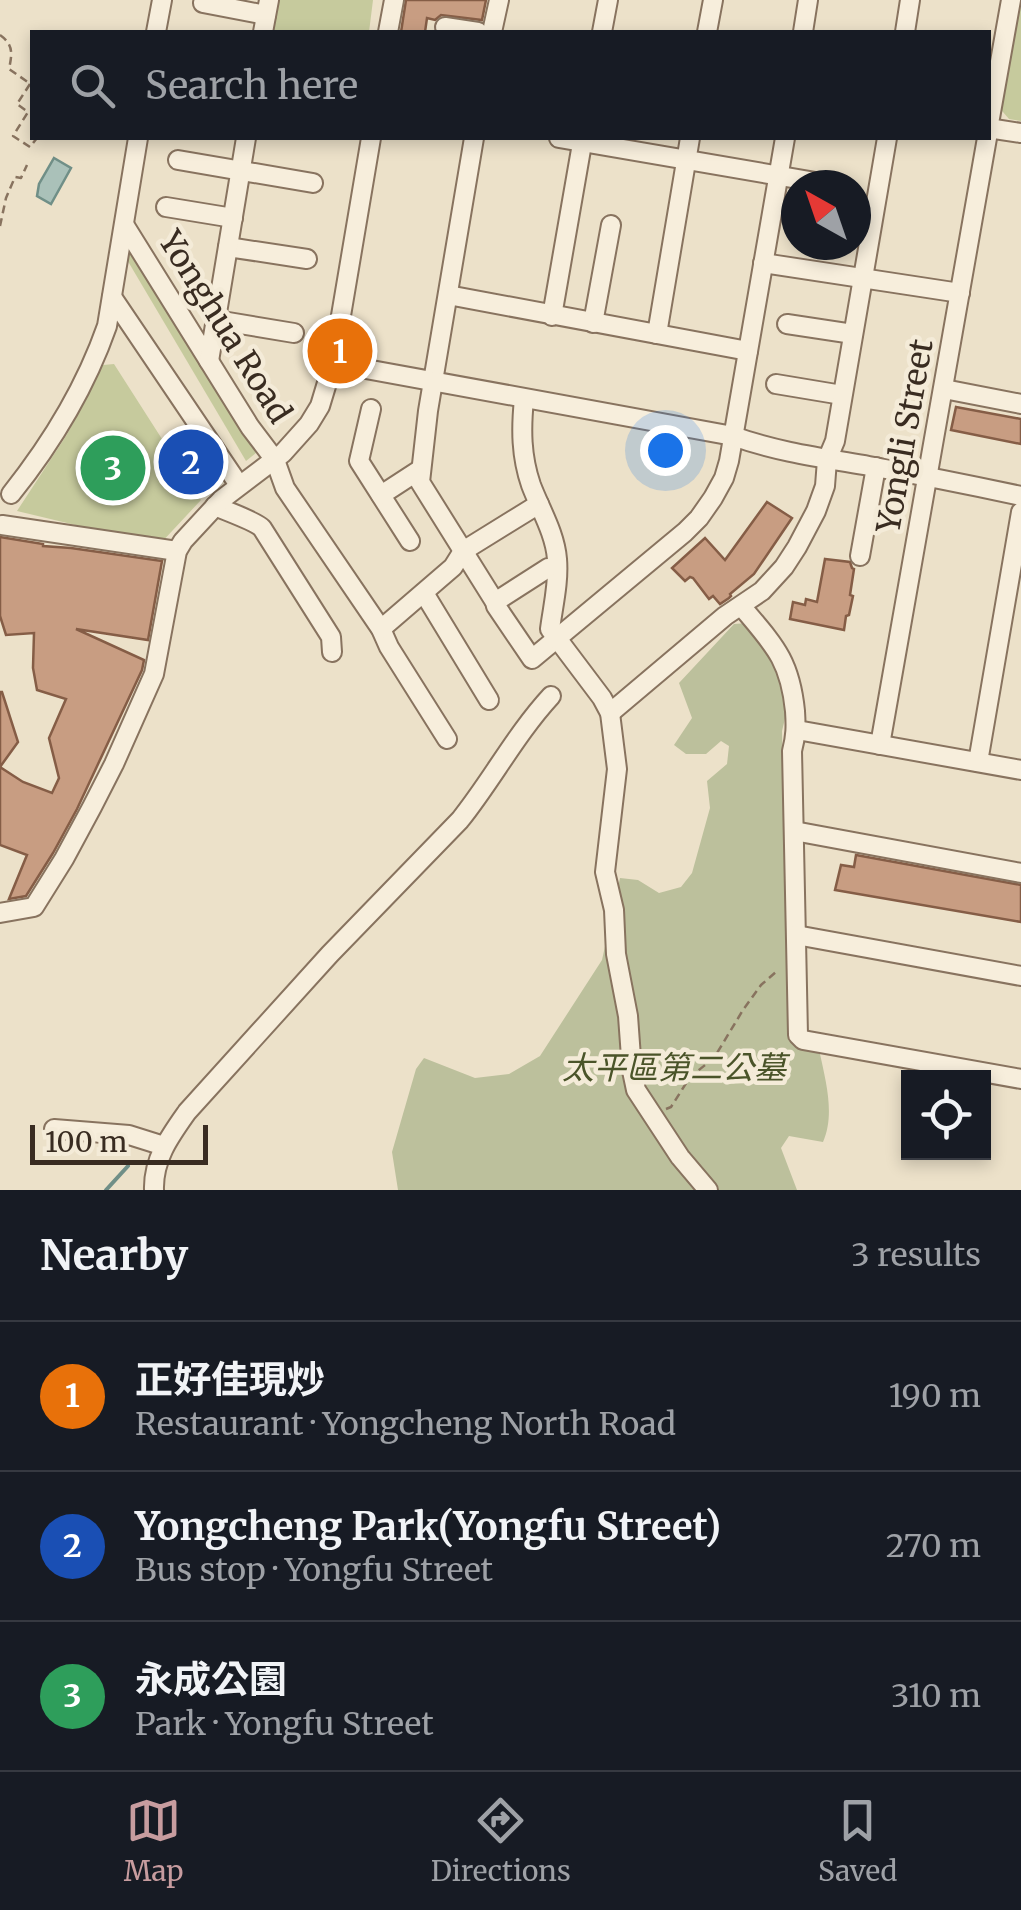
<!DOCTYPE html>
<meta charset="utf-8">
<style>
body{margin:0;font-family:Merriweather,"Noto Sans TC",serif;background:#20242c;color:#f1f3f6}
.controls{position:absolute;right:30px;bottom:30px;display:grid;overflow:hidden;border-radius:0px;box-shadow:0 5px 15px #0003}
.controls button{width:90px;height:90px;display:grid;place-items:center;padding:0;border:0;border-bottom:2px solid #363941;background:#171b24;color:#f1f3f6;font:50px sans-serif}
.compass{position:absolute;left:781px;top:170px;width:90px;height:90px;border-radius:50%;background:#171b24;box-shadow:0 5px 15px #0003;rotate:320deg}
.scale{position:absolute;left:30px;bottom:25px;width:178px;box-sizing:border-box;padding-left:10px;border:5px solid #392c21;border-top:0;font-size:28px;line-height:35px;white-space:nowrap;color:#392c21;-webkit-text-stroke:8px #f4ebd8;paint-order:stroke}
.you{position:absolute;left:665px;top:450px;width:35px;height:35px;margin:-25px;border:8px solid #fff;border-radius:50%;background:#1a73e8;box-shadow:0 0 0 15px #1a73e833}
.badge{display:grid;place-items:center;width:65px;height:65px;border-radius:50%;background:#c79c9f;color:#fff;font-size:32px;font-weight:700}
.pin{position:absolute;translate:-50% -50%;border:5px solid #fff;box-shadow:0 2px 10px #0006}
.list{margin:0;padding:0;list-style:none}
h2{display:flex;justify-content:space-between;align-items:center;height:130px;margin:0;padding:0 40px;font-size:42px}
h2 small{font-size:32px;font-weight:400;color:#9ea1a6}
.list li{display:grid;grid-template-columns:65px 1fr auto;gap:30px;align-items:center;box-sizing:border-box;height:150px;padding:0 40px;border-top:2px solid #363941}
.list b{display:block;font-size:38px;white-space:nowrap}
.list p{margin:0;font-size:32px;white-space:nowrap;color:#9ea1a6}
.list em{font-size:32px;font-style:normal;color:#9ea1a6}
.icon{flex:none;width:55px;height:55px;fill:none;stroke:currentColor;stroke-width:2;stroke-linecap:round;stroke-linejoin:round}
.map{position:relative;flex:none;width:1021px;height:1190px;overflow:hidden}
.search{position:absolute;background:#171b24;box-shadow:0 5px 15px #0003;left:30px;right:30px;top:30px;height:110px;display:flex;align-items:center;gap:25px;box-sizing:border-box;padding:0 35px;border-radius:0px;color:#9ea1a6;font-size:38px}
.sheet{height:580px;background:#171b24}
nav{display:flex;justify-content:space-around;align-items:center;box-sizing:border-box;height:140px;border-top:2px solid #363941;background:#171b24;font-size:28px;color:#9ea1a6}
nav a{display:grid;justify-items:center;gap:5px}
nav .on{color:#c79c9f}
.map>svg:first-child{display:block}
.green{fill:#c6ca9d}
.cemetery{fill:#bcc09c}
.water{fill:#aac1b9;stroke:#708f87;stroke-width:2.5}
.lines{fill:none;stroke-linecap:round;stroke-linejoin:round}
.stream{stroke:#708f87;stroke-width:4}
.building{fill:#c89d82;stroke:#855d46;stroke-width:2.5}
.minor-casing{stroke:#88735f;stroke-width:22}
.path{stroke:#88735f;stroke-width:2.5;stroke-dasharray:8 5;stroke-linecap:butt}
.minor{stroke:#f7eedc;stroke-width:18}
.labels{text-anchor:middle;stroke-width:9;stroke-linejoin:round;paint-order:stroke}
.street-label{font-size:32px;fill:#392c21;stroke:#f4ebd8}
.park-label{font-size:32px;font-style:italic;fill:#4a5429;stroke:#f4ebd8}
</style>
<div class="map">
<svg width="1021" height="1190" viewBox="0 0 1021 1190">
<rect width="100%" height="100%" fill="#ece1c9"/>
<g class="green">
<polygon points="274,0 373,0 369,32 269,32"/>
<polygon points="1014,5 1021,6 1021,121 1009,119 997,105"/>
<polygon points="130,239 262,448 246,461 126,258"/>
<polygon points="114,364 201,500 159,545 17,511 66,436 86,399 93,366"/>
</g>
<path class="cemetery" d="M748,623l20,24 22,51 -8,33 4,210 4,101 30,12c6,28 15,61 3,88l-34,-6 -8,12 16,42h-399l-6,-38 24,-83 8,-11 51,20 34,-4 31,-18 62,-96 18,-82 18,2 21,13 22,-6 11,-14 18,-65 -3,-27 20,-17 2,-18 -8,-5 -15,13h-20l-12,-9 18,-27 -13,-35 55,-59z"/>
<polygon class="water" points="54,158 71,168 51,204 37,196 39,184"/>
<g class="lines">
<polyline class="stream" points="106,1190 128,1166"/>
</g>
<g class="building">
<polygon points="406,0 486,0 482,20 441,15 435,20 427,18 425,32 401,32"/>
<polygon points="956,407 1021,419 1021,444 951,430"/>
<polygon points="767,502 792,518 754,574 730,594 731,596 729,598 720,604 713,596 709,599 693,578 690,577 685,581 672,568 705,538 725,560"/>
<polygon points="0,537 43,544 43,546 71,548 162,561 148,640 76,629 144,660 142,670 77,809 53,853 26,896 9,899 27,855 0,845 0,692 2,692 18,742 0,767 23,782 52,793 59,778 49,738 66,699 37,690 33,668 34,633 6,635 0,616"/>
<polygon points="825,559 850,562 852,568 854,569 850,595 853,596 849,615 846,616 844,630 790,619 793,602 805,605 806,599 817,602"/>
<polygon points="856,855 1021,885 1021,922 835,890 841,865 854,867"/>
</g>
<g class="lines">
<g class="minor-casing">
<g id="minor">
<polyline points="203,3 266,15"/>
<polyline points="445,27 478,32"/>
<polyline points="156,32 162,0"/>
<polyline points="263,32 269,0"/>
<polyline points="388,32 394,0"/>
<polyline points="492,32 499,0"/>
<polyline points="602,32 608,0"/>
<polyline points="707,32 713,0"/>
<polyline points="803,32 808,0"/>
<polyline points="905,32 910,0"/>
<polyline points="988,128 1021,133"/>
<polyline points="988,129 1011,0"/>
<polyline points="474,138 428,411 420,482 495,602 496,606 532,659 685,532 699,518 713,498 724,478 729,461 785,138"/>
<polyline points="559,138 833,185"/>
<polyline points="178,160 313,183"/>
<polyline points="166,207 233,218"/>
<polyline points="125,226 250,427 275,460 285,488 381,629 389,647 447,739"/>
<polyline points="228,247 307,259"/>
<polyline points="763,263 960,293"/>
<polyline points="448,295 748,351"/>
<polyline points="112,297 239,485"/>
<polyline points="552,316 583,138"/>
<polyline points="216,320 294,333"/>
<polyline points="593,323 611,225"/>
<polyline points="787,324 853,334"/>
<polyline points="657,334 690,138"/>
<polyline points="209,361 246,138"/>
<path d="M333,363l400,73c44,16 90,22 136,30 51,9 101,19 152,30"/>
<polyline points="776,384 842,395"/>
<polyline points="944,389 1021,404"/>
<path d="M524,399c-3,30 -3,57 7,86 9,24 24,48 26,74 2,23 -4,47 -7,70l52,69 8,15 7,56 -12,103 9,38 2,44 12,62 4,55 4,19 44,67 28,33"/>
<polyline points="371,409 359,461 410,541"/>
<path d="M11,494c40,-50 75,-108 96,-168l31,-188"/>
<polyline points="381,495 421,469"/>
<path d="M215,506c11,5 40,15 47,22l69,109 1,15"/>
<polyline points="2,525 177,551"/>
<polyline points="860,556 876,467"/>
<polyline points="424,593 489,700"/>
<polyline points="495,602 548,568"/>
<path d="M742,607c32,38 48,53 53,104 1,15 1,25 -3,40l6,284 5,5 218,39"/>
<polyline points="381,629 453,567 463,551 539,504"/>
<polyline points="610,713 725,616 762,591 784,567 797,547 816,511 825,486 827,460 835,441 887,138"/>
<polyline points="797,730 1021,770"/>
<polyline points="880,745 987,138"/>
<polyline points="978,762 1021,512"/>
<polyline points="794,831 1021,873"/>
<polyline points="0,913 34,907 64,859 92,807 114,764 154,674 177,551 183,541 221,500 283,453 309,424 320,406 333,363 371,138"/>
<polyline points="796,935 1021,976"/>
<polyline points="54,1129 129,1135 164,1146"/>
<path d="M154,1190c-1,-31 16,-54 33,-78l143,-158 130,-134c32,-40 56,-86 91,-124"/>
</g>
</g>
<g class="path">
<path d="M0,35c14,10 12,19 9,34l23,16"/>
<polyline points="30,84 17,104 28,112 13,136 30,147 37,138"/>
<polyline points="0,226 6,198 15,177 21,178 27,165"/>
<polyline points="666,1109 671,1107 690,1077 714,1058 743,1010 761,985 776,972"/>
</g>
<use href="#minor" class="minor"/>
</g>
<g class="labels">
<g class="street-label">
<text transform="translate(225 327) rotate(58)" y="11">Yonghua Road</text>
<text transform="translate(905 436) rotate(-80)" y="11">Yongli Street</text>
</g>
<g class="park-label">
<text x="674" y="1079">太平區第二公墓</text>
</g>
</g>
</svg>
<div class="controls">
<button><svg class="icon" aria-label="locate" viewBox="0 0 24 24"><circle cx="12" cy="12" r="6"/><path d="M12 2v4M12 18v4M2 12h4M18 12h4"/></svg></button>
</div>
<svg class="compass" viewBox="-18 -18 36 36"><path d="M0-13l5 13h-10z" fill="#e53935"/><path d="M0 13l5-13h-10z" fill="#9ea1a6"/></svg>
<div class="scale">100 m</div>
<div class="you"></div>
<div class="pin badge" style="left:340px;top:351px;background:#e8710a">1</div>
<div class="pin badge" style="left:191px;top:462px;background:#1a4fb4">2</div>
<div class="pin badge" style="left:113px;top:468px;background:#2e9e5b">3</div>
<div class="search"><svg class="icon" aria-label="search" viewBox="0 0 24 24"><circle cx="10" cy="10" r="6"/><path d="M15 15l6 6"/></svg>Search here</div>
</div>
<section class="sheet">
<h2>Nearby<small>3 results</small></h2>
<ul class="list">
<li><span class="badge" style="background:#e8710a">1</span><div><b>正好佳現炒</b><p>Restaurant · Yongcheng North Road</p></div><em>190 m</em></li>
<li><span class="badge" style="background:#1a4fb4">2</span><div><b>Yongcheng Park(Yongfu Street)</b><p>Bus stop · Yongfu Street</p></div><em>270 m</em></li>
<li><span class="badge" style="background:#2e9e5b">3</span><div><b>永成公園</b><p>Park · Yongfu Street</p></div><em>310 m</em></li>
</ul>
</section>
<nav>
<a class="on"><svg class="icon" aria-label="map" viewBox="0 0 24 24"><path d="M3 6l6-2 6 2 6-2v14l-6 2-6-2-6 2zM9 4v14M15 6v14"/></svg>Map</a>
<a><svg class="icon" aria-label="directions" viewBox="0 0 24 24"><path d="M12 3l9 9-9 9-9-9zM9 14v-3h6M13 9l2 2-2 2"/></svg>Directions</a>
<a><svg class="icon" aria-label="saved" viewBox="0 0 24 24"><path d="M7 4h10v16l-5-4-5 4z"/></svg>Saved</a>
</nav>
